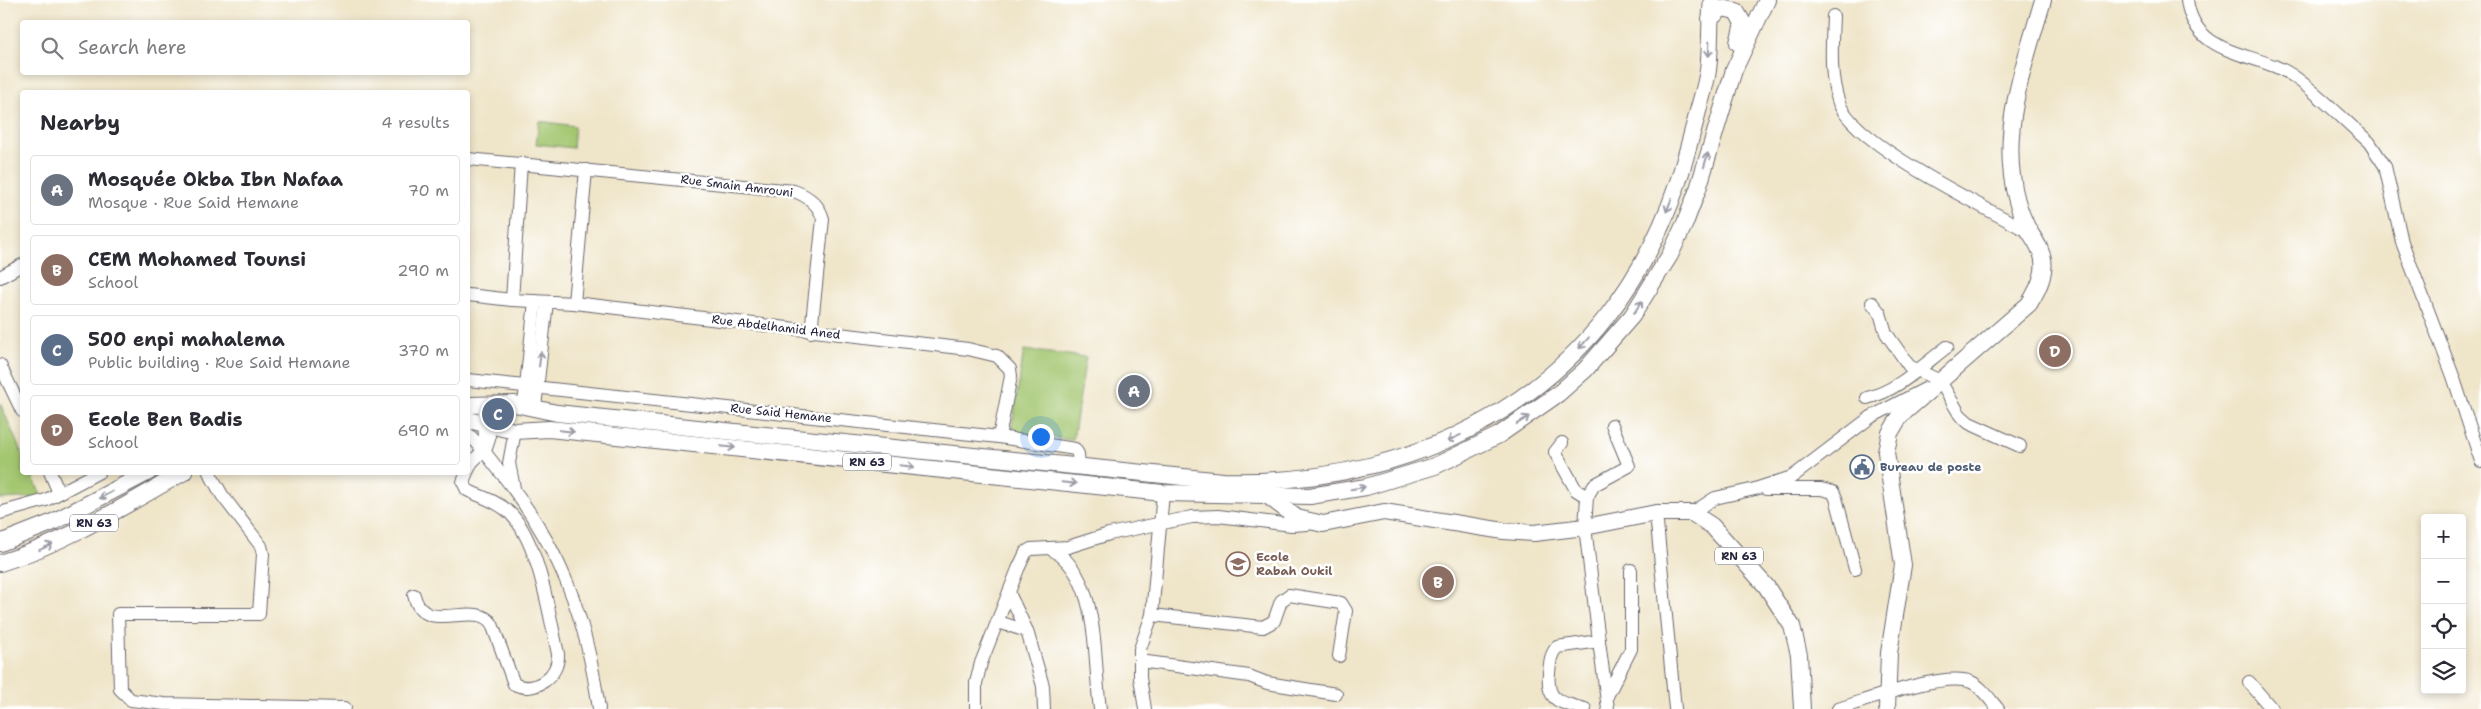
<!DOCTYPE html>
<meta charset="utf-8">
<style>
body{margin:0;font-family:"Shantell Sans",sans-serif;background:#f2f2f3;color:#2b2b33}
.controls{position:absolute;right:15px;bottom:15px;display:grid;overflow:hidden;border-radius:5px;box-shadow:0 2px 8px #0003}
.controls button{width:45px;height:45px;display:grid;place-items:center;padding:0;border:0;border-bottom:1px solid #e1e1e2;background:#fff;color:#2b2b33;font:25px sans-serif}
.you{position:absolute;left:1040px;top:436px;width:18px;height:18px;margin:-12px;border:4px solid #fff;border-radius:50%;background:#1a73e8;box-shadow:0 0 0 8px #1a73e833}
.badge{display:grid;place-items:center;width:32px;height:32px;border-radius:50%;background:#b45309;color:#fff;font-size:16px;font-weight:700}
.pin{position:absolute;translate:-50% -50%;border:2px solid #fff;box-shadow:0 1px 5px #0006}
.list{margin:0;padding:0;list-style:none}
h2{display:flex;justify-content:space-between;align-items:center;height:65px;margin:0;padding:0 20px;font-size:21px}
h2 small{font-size:16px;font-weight:400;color:#7c7c81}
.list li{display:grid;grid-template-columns:32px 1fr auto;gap:15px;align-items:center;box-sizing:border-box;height:70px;margin:0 10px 10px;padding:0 10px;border:1px solid #e1e1e2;border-radius:5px}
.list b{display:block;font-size:19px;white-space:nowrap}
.list p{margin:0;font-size:16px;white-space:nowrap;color:#7c7c81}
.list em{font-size:16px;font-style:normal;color:#7c7c81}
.icon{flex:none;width:28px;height:28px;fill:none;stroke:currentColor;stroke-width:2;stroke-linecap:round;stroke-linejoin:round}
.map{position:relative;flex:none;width:2481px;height:709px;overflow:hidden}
.search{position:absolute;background:#fff;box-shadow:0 2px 8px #0003;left:20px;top:20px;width:450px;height:55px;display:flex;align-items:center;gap:12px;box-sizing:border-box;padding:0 18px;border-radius:5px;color:#7c7c81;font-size:19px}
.panel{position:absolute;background:#fff;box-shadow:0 2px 8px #0003;left:20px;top:90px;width:450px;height:385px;border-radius:5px}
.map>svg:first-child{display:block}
.green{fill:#a3c66f;stroke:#627455}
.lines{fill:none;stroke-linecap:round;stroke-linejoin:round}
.minor-casing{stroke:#6a666d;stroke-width:14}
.major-casing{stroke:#6a666d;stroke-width:18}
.minor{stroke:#fff;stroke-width:12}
.major{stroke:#fff;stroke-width:16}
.oneway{stroke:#9c9ca7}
.labels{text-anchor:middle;stroke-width:5;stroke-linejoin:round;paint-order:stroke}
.shield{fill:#fff;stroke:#646476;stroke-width:1}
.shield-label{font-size:11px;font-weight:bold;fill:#22223b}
.street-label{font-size:12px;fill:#22223b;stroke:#fff}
.service-label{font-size:12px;font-weight:bold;fill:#4e5e75;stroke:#fff;text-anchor:start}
.education-label{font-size:12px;font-weight:bold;fill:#785e54;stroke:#fff;text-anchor:start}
</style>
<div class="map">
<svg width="2481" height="709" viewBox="0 0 2481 709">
<rect width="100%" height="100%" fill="#fff"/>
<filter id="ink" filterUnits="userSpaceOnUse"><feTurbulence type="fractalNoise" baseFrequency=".02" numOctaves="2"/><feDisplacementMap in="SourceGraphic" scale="10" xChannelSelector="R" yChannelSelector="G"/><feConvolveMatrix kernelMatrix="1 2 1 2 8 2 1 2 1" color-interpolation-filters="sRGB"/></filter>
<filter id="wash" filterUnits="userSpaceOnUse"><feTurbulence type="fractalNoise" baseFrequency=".0096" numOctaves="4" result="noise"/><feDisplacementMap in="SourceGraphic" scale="20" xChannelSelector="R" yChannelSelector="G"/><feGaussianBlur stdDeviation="1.12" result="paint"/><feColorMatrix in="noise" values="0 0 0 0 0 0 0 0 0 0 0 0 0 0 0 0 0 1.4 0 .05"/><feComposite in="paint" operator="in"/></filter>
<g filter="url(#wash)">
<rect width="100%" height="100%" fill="#efe5c9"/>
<g class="green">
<polygon points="539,121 575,126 573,148 536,144"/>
<polygon points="1024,350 1086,357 1073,440 1011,432"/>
<polygon points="0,403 22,454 22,472 31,473 42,497 0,499"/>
</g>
</g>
<g filter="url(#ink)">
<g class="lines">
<g class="minor-casing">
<g id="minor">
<path d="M2187,0c8,60 72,50 109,78 26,19 49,43 73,64l16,24 17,76 51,134 28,85"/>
<path d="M1833,16c-1,29 -4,59 6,87 16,42 148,105 190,129"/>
<path d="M468,159l326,32c14,5 25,13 29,28l-12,113"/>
<polyline points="0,277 22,265"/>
<polyline points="468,295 512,300 574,303 968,349 997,356 1010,369 1011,376 999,437"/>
<polyline points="512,300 521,163"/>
<polyline points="574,303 586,170"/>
<polyline points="1872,303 1880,313 1886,333 1909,366 1940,381 1960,415 1969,423 2020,446"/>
<polyline points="0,365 22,411"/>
<polyline points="468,380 999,437 1075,449 1078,454 1079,466"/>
<path d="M1867,398c30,-7 56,-33 80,-51"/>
<polyline points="524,405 535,301"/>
<polyline points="535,407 547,302"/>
<path d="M468,434c13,11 23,27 34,40 59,75 84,141 97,235"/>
<path d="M1562,443l-7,9 21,38 11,7 -2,30 14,114 -42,6c-7,8 -7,16 -8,26 -3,30 12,29 36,36"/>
<polyline points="468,470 472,462 483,451"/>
<polyline points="50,472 59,493"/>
<polyline points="209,472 222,495 261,546 263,554 259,614 118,614 120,689 131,700 164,704 345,708"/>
<polyline points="514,488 509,463 515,431"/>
<polyline points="1766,489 1821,489 1833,492 1836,498 1855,569"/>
<polyline points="1587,497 1594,485 1629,466 1612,425"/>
<polyline points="0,513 46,500 99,472"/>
<polyline points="1656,513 1675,709"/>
<polyline points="1692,513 1715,498 1755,489 1792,477 1871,417 1925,389"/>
<path d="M1049,548c52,25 44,112 51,161"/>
<path d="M414,595c10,43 61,3 78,29l22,60c20,10 45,-7 44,-30 -9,-40 -19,-112 -48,-141 -11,-11 -29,-16 -43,-23l-4,-8 4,-10"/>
<polyline points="1152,615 1263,627 1274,621 1281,601 1289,595 1341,603 1346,611 1339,656"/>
<polyline points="998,622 1027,631 1009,593"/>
<polyline points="1027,631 1043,686 1044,709"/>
<polyline points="1599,641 1608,709"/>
<polyline points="1140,661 1249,676 1267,683 1336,694"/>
<polyline points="2249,682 2272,709"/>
<polyline points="1607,696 1631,649 1631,570"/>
<polyline points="976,709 976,683 981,663 1018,569 1026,552 1031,549 1068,547 1109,534 1192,517 1218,516 1292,525 1308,524"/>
<polyline points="1145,709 1140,678 1140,649 1152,615 1163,493"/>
<path d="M1838,709c29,-9 107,-38 133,-27 10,4 20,19 27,27"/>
</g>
</g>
<g class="major-casing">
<g id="major">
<polyline points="1710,19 1722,8 1736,11 1743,23 1738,43"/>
<path d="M468,405l47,-1 42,9 178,19 488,49c207,6 388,-96 455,-299 7,-21 12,-42 18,-63 4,-17 10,-33 12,-49 3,-23 1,-47 4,-70"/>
<polyline points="468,420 515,431 549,429 1163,493 1310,496 1366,487 1435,466 1499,435 1558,394 1585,370 1632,316 1670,255 1685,223 1698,189 1734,70 1767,0"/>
<polyline points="483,451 487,439 486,415"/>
<polyline points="1268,496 1297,518 1323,524 1384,512 1504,531 1534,533 1585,527 1656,513 1692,513 1712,526 1766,586 1792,626 1799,655 1802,709"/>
<polyline points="0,543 51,523 149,472"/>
<path d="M0,563c65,-20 124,-57 184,-91"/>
<path d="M1887,709l2,-56 14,-88 -17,-113 4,-19 10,-17 129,-112c10,-16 20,-36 11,-54 -3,-8 -9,-15 -13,-23 -8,-16 -13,-34 -15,-51 -8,-60 15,-120 31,-176"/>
</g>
</g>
<use href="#minor" class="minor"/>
<use href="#major" class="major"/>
</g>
<defs><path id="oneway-shaft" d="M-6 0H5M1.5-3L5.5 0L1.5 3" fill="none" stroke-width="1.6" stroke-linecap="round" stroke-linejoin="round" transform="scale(1.25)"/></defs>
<g class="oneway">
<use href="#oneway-shaft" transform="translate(1709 49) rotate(92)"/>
<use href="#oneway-shaft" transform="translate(1706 160) rotate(-74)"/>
<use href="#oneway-shaft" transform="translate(1669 205) rotate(112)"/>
<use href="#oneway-shaft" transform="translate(1638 307) rotate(-56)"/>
<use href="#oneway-shaft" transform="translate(1584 343) rotate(131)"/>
<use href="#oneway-shaft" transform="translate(540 359) rotate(-83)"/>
<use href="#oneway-shaft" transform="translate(1523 420) rotate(-33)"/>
<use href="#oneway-shaft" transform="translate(567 431) rotate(6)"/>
<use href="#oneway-shaft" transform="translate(1454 438) rotate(155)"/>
<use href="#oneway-shaft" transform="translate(728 447) rotate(6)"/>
<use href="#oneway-shaft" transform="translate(907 466) rotate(6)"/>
<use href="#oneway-shaft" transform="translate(1069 483) rotate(6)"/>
<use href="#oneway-shaft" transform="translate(1358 488) rotate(-10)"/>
<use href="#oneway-shaft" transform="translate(106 495) rotate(152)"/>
<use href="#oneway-shaft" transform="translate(46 547) rotate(-25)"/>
</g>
</g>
<defs>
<g id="civic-ring" transform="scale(1.25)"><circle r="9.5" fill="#fff" stroke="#5c6f8a" stroke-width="1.5"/><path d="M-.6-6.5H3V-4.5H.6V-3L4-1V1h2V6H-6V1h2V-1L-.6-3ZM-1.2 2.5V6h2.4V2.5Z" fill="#5c6f8a"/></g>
<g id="school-ring" transform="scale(1.25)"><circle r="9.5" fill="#fff" stroke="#8d6e63" stroke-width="1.5"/><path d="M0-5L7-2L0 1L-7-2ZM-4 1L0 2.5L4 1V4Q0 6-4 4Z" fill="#8d6e63"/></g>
</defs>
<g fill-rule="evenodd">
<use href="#civic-ring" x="1862" y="467"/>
<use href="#school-ring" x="1238" y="564"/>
</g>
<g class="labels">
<g class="shield">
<rect x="843" y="453.5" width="48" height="17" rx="4"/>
<rect x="70" y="514.5" width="48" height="17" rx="4"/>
<rect x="1715" y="547.5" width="48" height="17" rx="4"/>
</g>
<g class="shield-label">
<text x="867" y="466">RN 63</text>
<text x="94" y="527">RN 63</text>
<text x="1739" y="560">RN 63</text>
</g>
<g class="street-label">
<text transform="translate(737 186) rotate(7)" y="4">Rue Smain Amrouni</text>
<text transform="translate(776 327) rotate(7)" y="4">Rue Abdelhamid Aned</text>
<text transform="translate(781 413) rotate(6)" y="4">Rue Said Hemane</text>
</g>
<g class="service-label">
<text x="1880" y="471">Bureau de poste</text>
</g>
<g class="education-label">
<text x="1256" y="561">Ecole<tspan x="1256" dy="14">Rabah Oukil</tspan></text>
</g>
</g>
</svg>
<div class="controls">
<button>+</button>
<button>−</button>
<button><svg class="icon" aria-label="locate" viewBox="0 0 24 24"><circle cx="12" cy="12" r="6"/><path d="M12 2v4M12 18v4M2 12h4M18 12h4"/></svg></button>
<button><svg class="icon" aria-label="layers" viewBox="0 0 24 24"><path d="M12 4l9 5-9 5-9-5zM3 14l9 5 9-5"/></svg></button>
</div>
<div class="you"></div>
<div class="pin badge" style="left:1134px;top:391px;background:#6b7280">A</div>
<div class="pin badge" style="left:1438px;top:582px;background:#8d6e63">B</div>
<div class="pin badge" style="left:498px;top:414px;background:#5c6f8a">C</div>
<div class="pin badge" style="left:2055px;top:351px;background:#8d6e63">D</div>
<div class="search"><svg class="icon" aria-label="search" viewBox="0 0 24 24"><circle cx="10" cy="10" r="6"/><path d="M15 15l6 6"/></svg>Search here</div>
<section class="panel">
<h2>Nearby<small>4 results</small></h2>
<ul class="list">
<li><span class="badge" style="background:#6b7280">A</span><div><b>Mosquée Okba Ibn Nafaa</b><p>Mosque · Rue Said Hemane</p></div><em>70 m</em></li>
<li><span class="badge" style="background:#8d6e63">B</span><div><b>CEM Mohamed Tounsi</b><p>School</p></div><em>290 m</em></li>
<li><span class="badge" style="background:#5c6f8a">C</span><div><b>500 enpi mahalema</b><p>Public building · Rue Said Hemane</p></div><em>370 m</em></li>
<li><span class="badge" style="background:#8d6e63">D</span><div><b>Ecole Ben Badis</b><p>School</p></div><em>690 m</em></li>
</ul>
</section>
</div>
